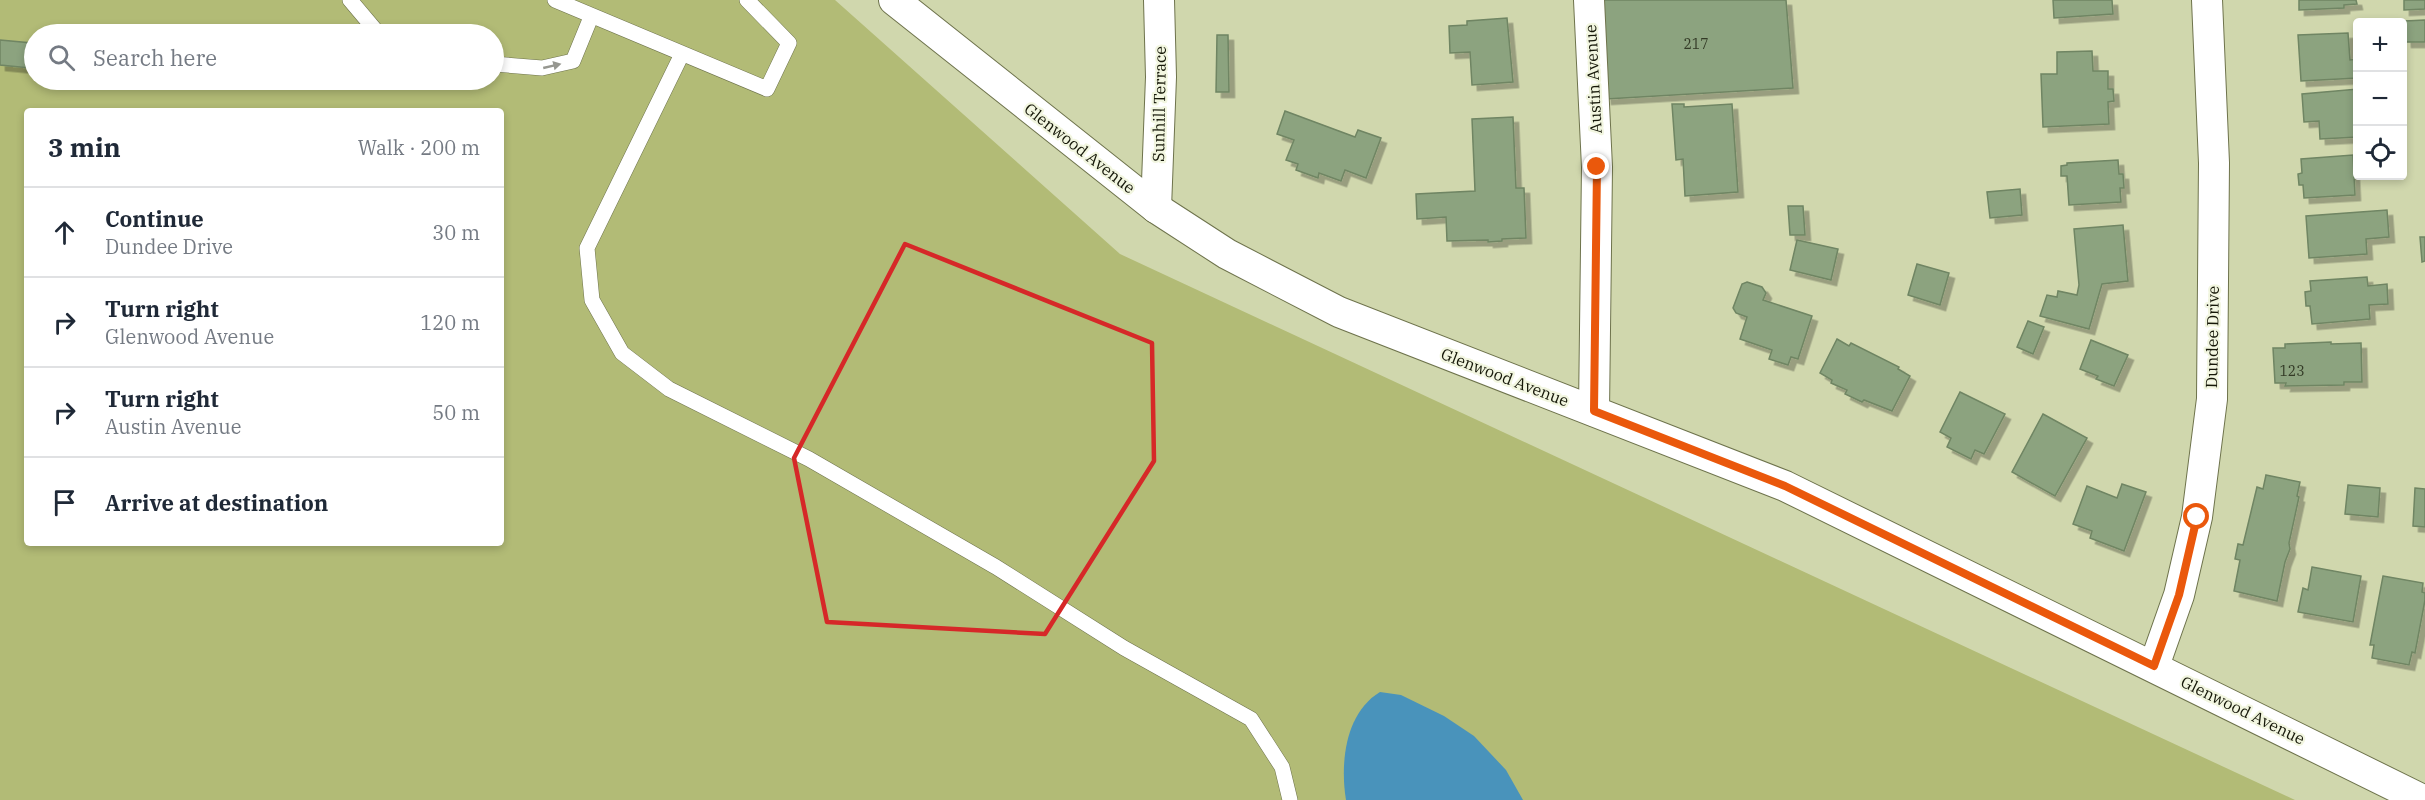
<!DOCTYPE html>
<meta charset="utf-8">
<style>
body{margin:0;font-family:"IBM Plex Serif",serif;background:#f6f6f7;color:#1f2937}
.controls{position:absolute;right:18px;top:18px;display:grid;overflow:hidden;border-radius:6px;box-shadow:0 3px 9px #0003}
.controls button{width:54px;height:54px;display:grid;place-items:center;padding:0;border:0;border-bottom:2px solid #e0e1e3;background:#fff;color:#1f2937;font:30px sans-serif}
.stop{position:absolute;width:18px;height:18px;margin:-14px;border:4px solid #ea580c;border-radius:50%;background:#fff}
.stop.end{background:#ea580c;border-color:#fff;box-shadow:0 2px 6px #0008}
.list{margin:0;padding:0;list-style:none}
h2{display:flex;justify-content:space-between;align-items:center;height:78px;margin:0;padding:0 24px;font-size:26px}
h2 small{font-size:20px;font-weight:400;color:#747a83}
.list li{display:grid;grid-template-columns:39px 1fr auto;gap:18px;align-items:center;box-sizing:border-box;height:90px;padding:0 24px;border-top:2px solid #e0e1e3}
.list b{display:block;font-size:22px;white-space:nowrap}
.list p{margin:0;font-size:20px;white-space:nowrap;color:#747a83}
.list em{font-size:20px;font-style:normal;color:#747a83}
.icon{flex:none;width:33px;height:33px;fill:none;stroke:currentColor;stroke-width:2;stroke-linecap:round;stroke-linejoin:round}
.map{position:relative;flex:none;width:2425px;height:800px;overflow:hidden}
.search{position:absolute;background:#fff;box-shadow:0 3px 9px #0003;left:24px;top:24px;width:480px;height:66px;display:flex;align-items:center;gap:15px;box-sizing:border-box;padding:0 21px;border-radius:33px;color:#747a83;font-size:22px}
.panel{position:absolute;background:#fff;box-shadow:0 3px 9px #0003;left:24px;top:108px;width:480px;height:438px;border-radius:6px}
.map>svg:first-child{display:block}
.green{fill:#b2bb76;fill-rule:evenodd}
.water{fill:#4993bb}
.building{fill:#8ca37f;stroke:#6f8563;stroke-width:1.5;filter:url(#shadow)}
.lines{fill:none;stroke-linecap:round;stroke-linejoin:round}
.lane-casing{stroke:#6e734c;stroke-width:16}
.street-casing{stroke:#6e734c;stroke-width:32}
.lane{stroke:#fff;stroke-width:15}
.street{stroke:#fff;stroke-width:30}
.oneway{fill:#969790}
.route{stroke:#ea580c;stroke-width:8}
.marked{fill:none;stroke:#d62828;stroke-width:4.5;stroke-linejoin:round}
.labels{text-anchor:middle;stroke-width:4.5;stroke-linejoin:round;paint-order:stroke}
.number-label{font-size:14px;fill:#333a26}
.street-label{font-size:16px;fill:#151708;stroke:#f2f6e0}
</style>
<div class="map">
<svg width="2425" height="800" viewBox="0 0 2425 800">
<defs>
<filter id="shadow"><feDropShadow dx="5.5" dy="5.5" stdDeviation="0" flood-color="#0004"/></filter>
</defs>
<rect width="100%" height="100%" fill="#d0d7ad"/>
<path class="green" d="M0,0h835l285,254 1175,546h-2295zM34,34h460v46h-460zM27,111h474v432h-474z"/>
<path class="water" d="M1380,692l21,3 43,21 30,20 32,34 17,30h-177c-6,-37 -1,-87 34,-108z"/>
<g class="building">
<polygon points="1600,0 1786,0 1793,88 1606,99"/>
<polygon points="2053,0 2112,0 2113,14 2054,18"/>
<polygon points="2299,0 2356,0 2357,4 2344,5 2344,8 2299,10"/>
<polygon points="2404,0 2425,0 2425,9 2404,10"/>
<polygon points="1507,18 1513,82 1472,85 1470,52 1450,53 1449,26 1467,25 1467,21"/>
<polygon points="2425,20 2425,42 2406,42 2405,21"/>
<polygon points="2348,33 2350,60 2358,59 2358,78 2301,81 2298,35"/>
<polygon points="1217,35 1228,35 1229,92 1216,92"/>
<polygon points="0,40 32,43 30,68 0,65"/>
<polygon points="2092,51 2093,71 2108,71 2108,89 2113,89 2114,101 2108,102 2109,124 2043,127 2041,74 2057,74 2057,52"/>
<polygon points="2358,89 2358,137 2320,139 2319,121 2304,122 2302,94"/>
<polygon points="1672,104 1684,104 1684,107 1732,104 1738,192 1685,196 1683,159 1676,160"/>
<polygon points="1285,111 1355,137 1358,130 1381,138 1366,178 1345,170 1341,181 1319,173 1318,178 1296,170 1298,164 1286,160 1294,140 1277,134"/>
<polygon points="1513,117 1516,188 1524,188 1526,238 1502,239 1502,241 1488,242 1488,240 1447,241 1446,217 1417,219 1416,194 1475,191 1472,119"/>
<polygon points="2353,155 2355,195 2304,198 2303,185 2299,185 2298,174 2302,173 2301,159"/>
<polygon points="2118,160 2119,174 2123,174 2124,188 2120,188 2121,202 2069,205 2067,176 2061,176 2061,166 2067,165 2067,163"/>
<polygon points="2020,189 2022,215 1990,218 1987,192"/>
<polygon points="1788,206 1803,206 1805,235 1790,235"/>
<polygon points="2387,210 2389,237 2366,239 2367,254 2309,258 2306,216"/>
<polygon points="2123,225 2128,281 2102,284 2089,329 2040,316 2047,295 2057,297 2058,291 2077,295 2079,285 2074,229"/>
<polygon points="2420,237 2425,237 2425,261 2422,262"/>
<polygon points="1797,240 1838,249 1831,280 1790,270"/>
<polygon points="1917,264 1949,273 1940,305 1908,295"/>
<polygon points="2367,277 2368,286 2387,284 2388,304 2369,305 2370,319 2312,324 2310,306 2306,306 2305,292 2311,291 2310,281"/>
<polygon points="1747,282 1762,287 1766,293 1763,300 1812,316 1798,359 1791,357 1788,365 1769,359 1772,350 1740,339 1747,317 1736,313 1733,308 1742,284"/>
<polygon points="2028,321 2044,327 2033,354 2017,347"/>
<polygon points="1837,339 1849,346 1851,343 1899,367 1898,369 1910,376 1892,411 1864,400 1862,402 1845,394 1847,390 1831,383 1832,380 1820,373"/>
<polygon points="2091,340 2128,355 2114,386 2096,379 2098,376 2080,369"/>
<polygon points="2331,342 2331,344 2361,343 2362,382 2344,382 2344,385 2285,386 2286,383 2275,383 2273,348 2285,348 2285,344"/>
<polygon points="1960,392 2005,414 1984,454 1975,450 1971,459 1947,447 1951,438 1940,432"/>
<polygon points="2043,414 2087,438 2055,496 2012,472"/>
<polygon points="2266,475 2300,482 2297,496 2299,497 2289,543 2290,549 2285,562 2277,601 2234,591 2240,560 2235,559 2238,544 2243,545 2257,487 2263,489"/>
<polygon points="2122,484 2146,492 2124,551 2090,538 2092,531 2073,524 2087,486 2117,498"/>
<polygon points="2348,485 2380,488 2378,517 2345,514"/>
<polygon points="2415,488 2425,489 2425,527 2413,526"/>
<polygon points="2312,567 2361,576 2353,622 2298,612 2303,588 2308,590"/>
<polygon points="2383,576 2423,583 2422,592 2425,593 2425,600 2415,653 2412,652 2409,665 2372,658 2374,645 2370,645"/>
</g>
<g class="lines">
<g class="lane-casing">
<g id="lane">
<polyline points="350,0 377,32 384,34"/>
<polyline points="555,0 767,89 789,43 747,0"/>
<polyline points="682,54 587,248 592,300 622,353 669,389 809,459 996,567 1124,648 1251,719 1282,767 1290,800"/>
<polyline points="494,64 542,68 573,61 591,17"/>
</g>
</g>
<g class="street-casing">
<g id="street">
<polyline points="894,0 1156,208 1227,254 1339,312 1785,486 2423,800"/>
<polyline points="1589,0 1597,167 1594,411"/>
<polyline points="1156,208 1161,77 1159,0"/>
<polyline points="2154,666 2179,595 2197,517 2212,399 2214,163 2207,0"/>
</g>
</g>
<use href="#lane" class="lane"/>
<use href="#street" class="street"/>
</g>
<defs><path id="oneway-solid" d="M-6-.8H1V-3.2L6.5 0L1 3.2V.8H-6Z" transform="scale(1.5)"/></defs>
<use class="oneway" href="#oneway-solid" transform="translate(552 66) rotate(-13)"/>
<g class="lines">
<polyline class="route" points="1597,167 1594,411 1785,486 2154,666 2179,595 2197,517"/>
</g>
<path class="marked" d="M905,244l247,99 2,118 -109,173 -218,-12 -33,-164z"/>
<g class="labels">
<g class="number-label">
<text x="1696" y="49">217</text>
<text x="2292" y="376">123</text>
</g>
<g class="street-label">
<text transform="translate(1593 79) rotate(-93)" y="6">Austin Avenue</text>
<text transform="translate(1159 104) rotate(-89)" y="6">Sunhill Terrace</text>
<text transform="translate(1080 148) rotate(38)" y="6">Glenwood Avenue</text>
<text transform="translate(2212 337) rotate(-89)" y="6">Dundee Drive</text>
<text transform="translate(1505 377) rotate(21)" y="6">Glenwood Avenue</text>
<text transform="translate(2243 710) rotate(26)" y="6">Glenwood Avenue</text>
</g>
</g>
</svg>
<div class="controls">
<button>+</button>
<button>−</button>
<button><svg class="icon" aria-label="locate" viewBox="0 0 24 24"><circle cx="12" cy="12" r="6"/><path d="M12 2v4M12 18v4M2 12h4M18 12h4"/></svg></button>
</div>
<div class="stop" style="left:2197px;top:517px"></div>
<div class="stop end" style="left:1597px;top:167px"></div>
<div class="search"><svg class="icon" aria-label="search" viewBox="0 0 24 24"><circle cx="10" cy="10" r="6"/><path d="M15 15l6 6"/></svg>Search here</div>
<section class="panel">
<h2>3 min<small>Walk · 200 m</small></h2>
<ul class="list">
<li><svg class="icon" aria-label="ahead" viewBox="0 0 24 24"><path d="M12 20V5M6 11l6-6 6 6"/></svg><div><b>Continue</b><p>Dundee Drive</p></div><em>30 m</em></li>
<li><svg class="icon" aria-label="right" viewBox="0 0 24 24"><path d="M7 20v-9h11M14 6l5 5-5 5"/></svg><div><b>Turn right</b><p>Glenwood Avenue</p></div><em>120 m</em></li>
<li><svg class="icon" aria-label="right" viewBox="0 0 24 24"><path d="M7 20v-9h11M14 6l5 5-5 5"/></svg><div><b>Turn right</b><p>Austin Avenue</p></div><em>50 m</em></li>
<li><svg class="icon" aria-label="arrive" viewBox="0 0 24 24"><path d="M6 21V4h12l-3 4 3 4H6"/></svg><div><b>Arrive at destination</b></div></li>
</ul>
</section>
</div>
